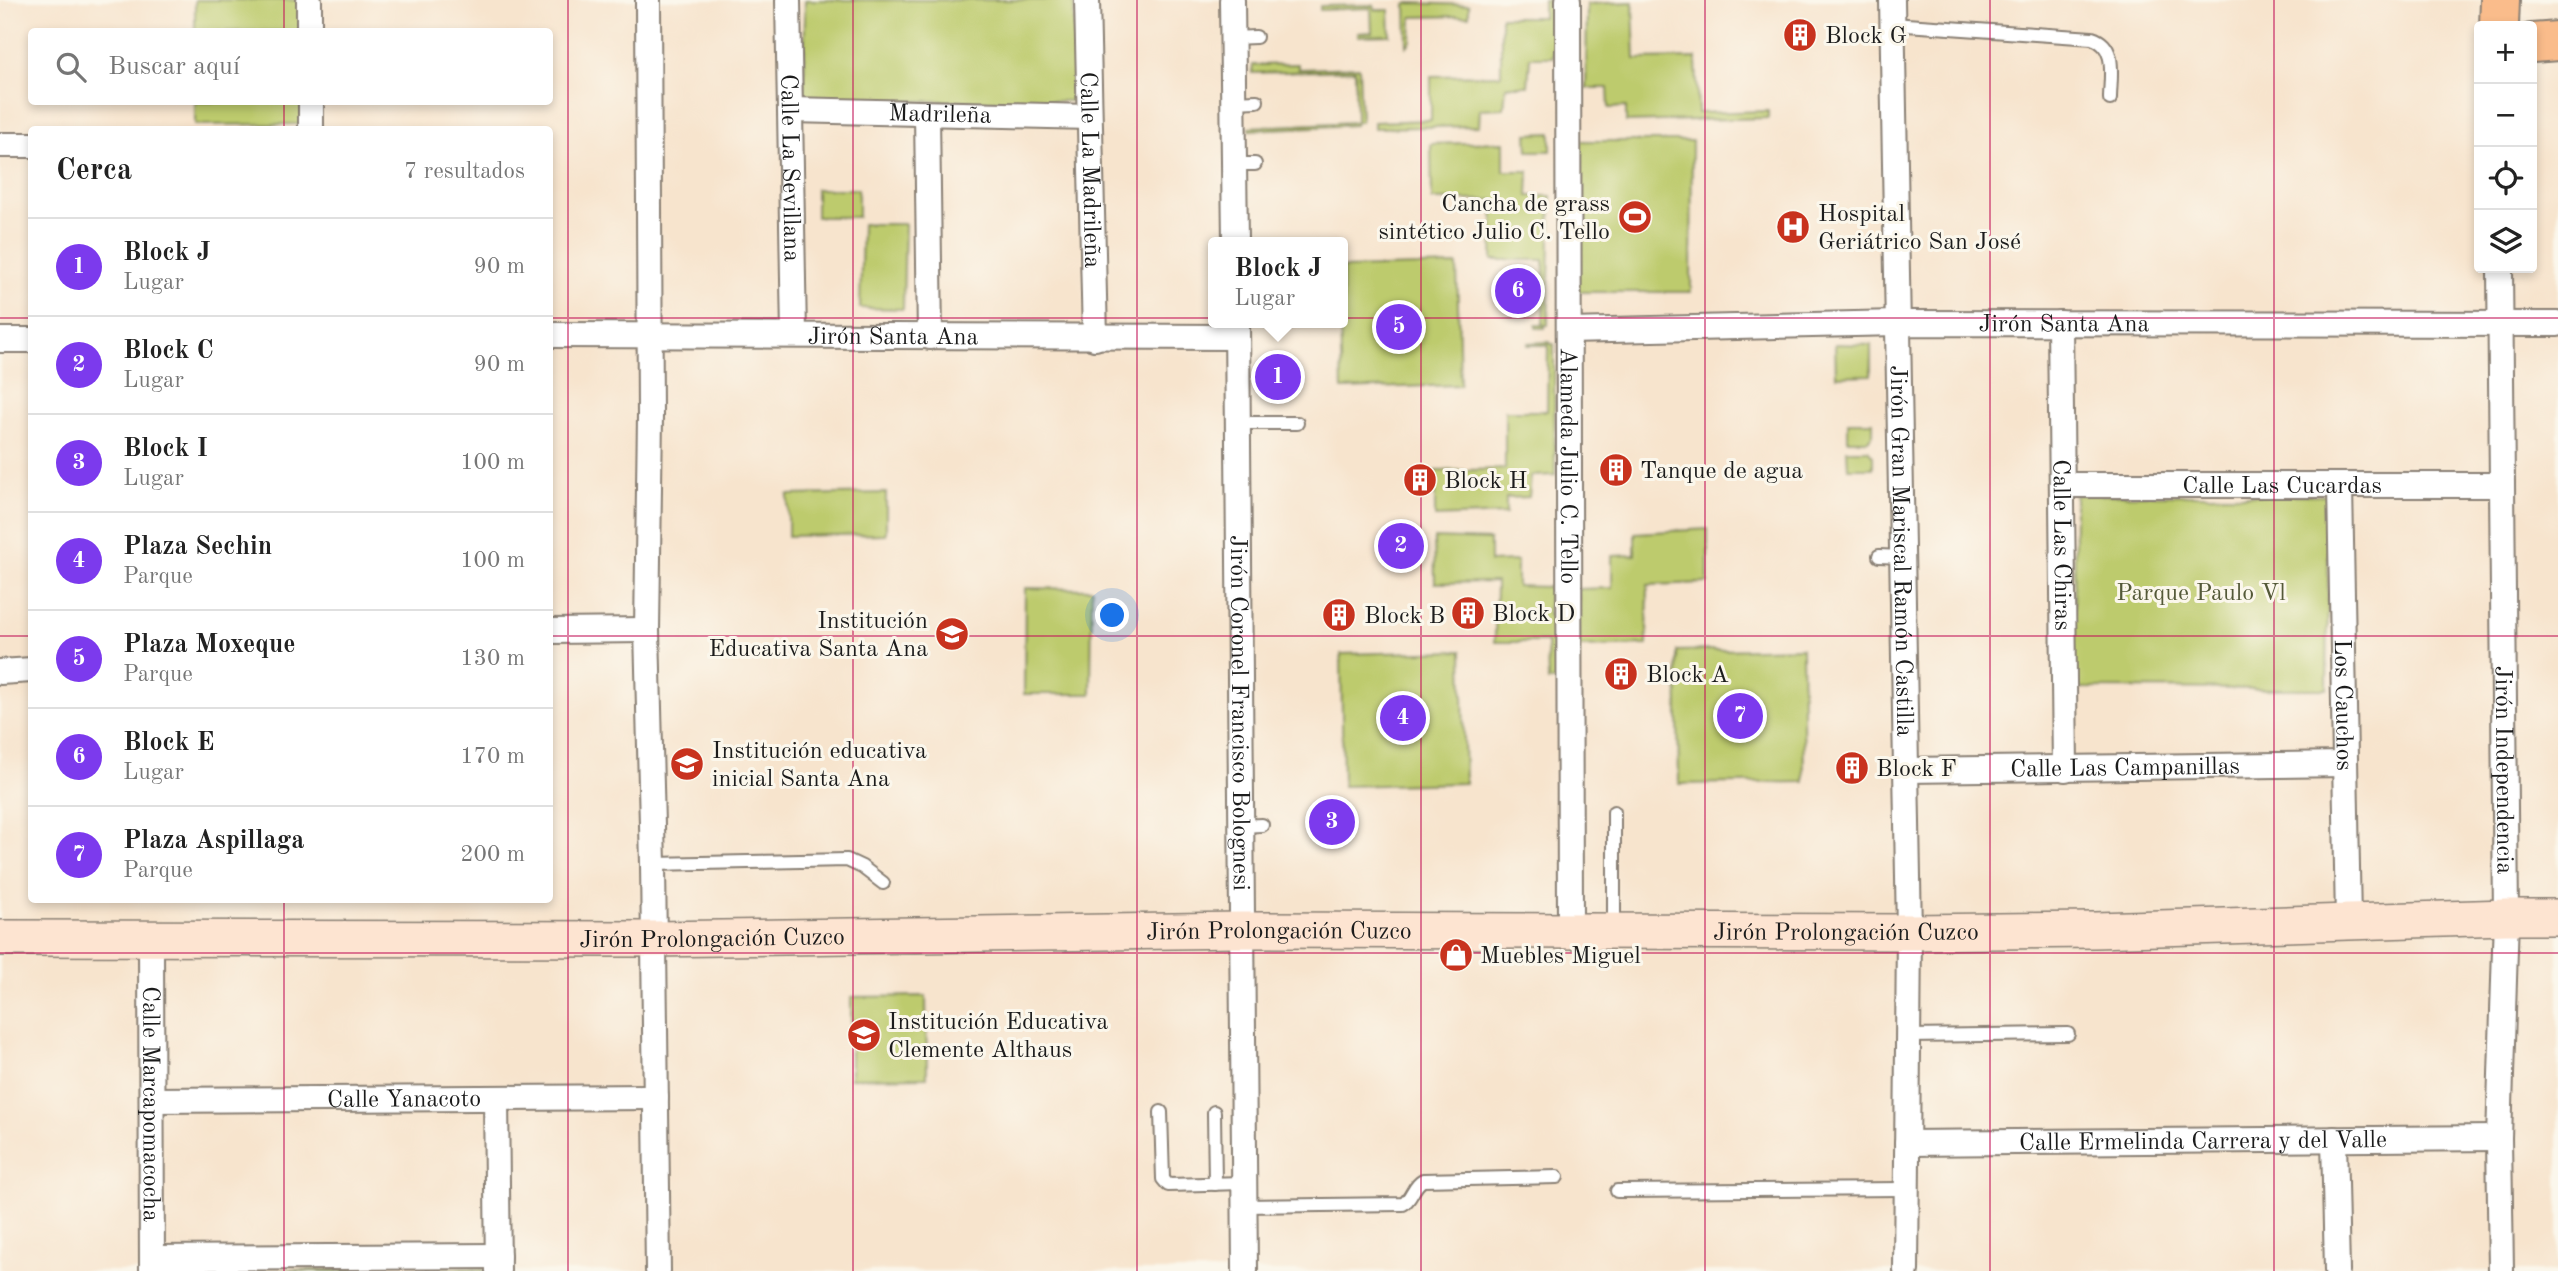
<!DOCTYPE html>
<html lang="es">
<meta charset="utf-8">
<style>
body{margin:0;font-family:"Old Standard TT",serif;background:#f6f6f6;color:#222}
.controls{position:absolute;right:21px;top:21px;display:grid;overflow:hidden;border-radius:7px;box-shadow:0 4px 10px #0003}
.controls button{width:63px;height:63px;display:grid;place-items:center;padding:0;border:0;border-bottom:2px solid #e0e0e0;background:#fff;color:#222;font:35px sans-serif}
.you{position:absolute;left:1113px;top:616px;width:24px;height:24px;margin:-18px;border:5px solid #fff;border-radius:50%;background:#1a73e8;box-shadow:0 0 0 10px #1a73e833}
.badge{display:grid;place-items:center;width:46px;height:46px;border-radius:50%;background:#7c3aed;color:#fff;font-size:23px;font-weight:700}
.pin{position:absolute;translate:-50% -50%;border:4px solid #fff;box-shadow:0 2px 7px #0006}
.popup{position:absolute;left:1208px;top:237px;width:140px;height:91px;box-sizing:border-box;display:grid;place-content:center;border-radius:7px;background:#fff;filter:drop-shadow(0 2px 5px #0005);font-size:23px;white-space:nowrap;color:#767676}
.popup b{font-size:26px;color:#222}
.popup::after{content:'';position:absolute;left:50%;top:100%;margin-left:-14px;border:14px solid transparent;border-top-color:#fff}
.list{margin:0;padding:0;list-style:none}
h2{display:flex;justify-content:space-between;align-items:center;height:91px;margin:0;padding:0 28px;font-size:30px}
h2 small{font-size:23px;font-weight:400;color:#767676}
.list li{display:grid;grid-template-columns:46px 1fr auto;gap:21px;align-items:center;box-sizing:border-box;height:98px;padding:0 28px;border-top:2px solid #e0e0e0}
.list b{display:block;font-size:26px;white-space:nowrap}
.list p{margin:0;font-size:23px;white-space:nowrap;color:#767676}
.list em{font-size:23px;font-style:normal;color:#767676}
.icon{flex:none;width:38px;height:38px;fill:none;stroke:currentColor;stroke-width:2;stroke-linecap:round;stroke-linejoin:round}
.map{position:relative;flex:none;width:2558px;height:1271px;overflow:hidden}
.search{position:absolute;background:#fff;box-shadow:0 4px 10px #0003;left:28px;top:28px;width:525px;height:77px;display:flex;align-items:center;gap:18px;box-sizing:border-box;padding:0 24px;border-radius:7px;color:#767676;font-size:26px}
.panel{position:absolute;background:#fff;box-shadow:0 4px 10px #0003;left:28px;top:126px;width:525px;height:777px;border-radius:7px}
.map>svg:first-child{display:block}
.green{fill:#bdcb6d;stroke:#6c7444;stroke-width:2}
.lines{fill:none;stroke-linecap:round;stroke-linejoin:round}
.lane-casing{stroke:#8a8074;stroke-width:16}
.street-casing{stroke:#8a8074;stroke-width:28}
.secondary-casing{stroke:#8a8074;stroke-width:38}
.primary-casing{stroke:#8a8074;stroke-width:42}
.lane{stroke:#fff;stroke-width:12}
.street{stroke:#fff;stroke-width:24}
.secondary{stroke:#fde4d1;stroke-width:35}
.primary{stroke:#fabc8b;stroke-width:38}
.grid{fill:none;stroke:#c2185b;stroke-width:2;stroke-opacity:0.55}
.labels{text-anchor:middle;stroke-width:6;stroke-linejoin:round;paint-order:stroke}
.poi-label{font-size:24px;fill:#1c1c1c;stroke:#fbf7ec;text-anchor:start}
.street-label{font-size:24px;fill:#1c1c1c;stroke:#fbf7ec}
.park-label{font-size:24px;fill:#545938;stroke:#fbf7ec}
</style>
<div class="map">
<svg width="2558" height="1271" viewBox="0 0 2558 1271">
<rect width="100%" height="100%" fill="#fbf7ec"/>
<filter id="ink" filterUnits="userSpaceOnUse"><feTurbulence type="fractalNoise" baseFrequency=".0143" numOctaves="2"/><feDisplacementMap in="SourceGraphic" scale="14" xChannelSelector="R" yChannelSelector="G"/><feConvolveMatrix kernelMatrix="1 2 1 2 8 2 1 2 1" color-interpolation-filters="sRGB"/></filter>
<filter id="wash" filterUnits="userSpaceOnUse"><feTurbulence type="fractalNoise" baseFrequency=".00686" numOctaves="4" result="noise"/><feDisplacementMap in="SourceGraphic" scale="28" xChannelSelector="R" yChannelSelector="G"/><feGaussianBlur stdDeviation="1.57" result="paint"/><feColorMatrix in="noise" values="0 0 0 0 0 0 0 0 0 0 0 0 0 0 0 0 0 1.4 0 .05"/><feComposite in="paint" operator="in"/></filter>
<g filter="url(#wash)">
<rect width="100%" height="100%" fill="#f7e4cd"/>
<g class="green">
<polygon points="195,0 302,0 302,31 195,32"/>
<polygon points="805,0 1074,0 1074,101 804,101"/>
<polygon points="1543,0 1555,0 1553,57 1530,57 1528,86 1506,86 1504,108 1480,109 1479,126 1374,128 1374,122 1431,120 1431,76 1501,75 1501,17 1543,17"/>
<polygon points="1633,2 1635,59 1696,58 1698,113 1768,111 1768,118 1626,122 1626,107 1609,108 1608,88 1586,88 1587,4"/>
<polygon points="1409,3 1469,5 1469,16 1412,17 1411,41 1407,46 1406,5"/>
<polygon points="1374,5 1375,10 1389,10 1390,35 1358,36 1358,33 1372,32 1371,8 1320,10 1320,6"/>
<polygon points="1298,64 1298,69 1359,67 1361,122 1356,122 1355,125 1250,130 1250,127 1356,122 1355,70 1252,73 1253,65"/>
<polygon points="195,102 302,102 302,124 195,125"/>
<polygon points="1551,133 1551,151 1528,151 1527,134"/>
<polygon points="1579,141 1692,141 1691,292 1578,292"/>
<polygon points="1504,142 1504,171 1529,171 1528,196 1551,196 1548,325 1545,325 1545,328 1536,328 1536,325 1543,325 1544,260 1492,260 1494,200 1432,200 1431,144"/>
<rect x="816" y="189" width="42" height="28"/>
<polygon points="862,224 905,224 903,309 860,308"/>
<polygon points="1457,265 1460,385 1342,389 1340,323 1343,323 1343,268"/>
<polygon points="1550,342 1550,344 1554,344 1555,475 1531,476 1529,497 1506,498 1506,514 1435,517 1435,471 1505,469 1505,411 1547,411 1548,345 1528,345 1528,343"/>
<polygon points="1835,344 1871,345 1871,375 1836,376"/>
<polygon points="1848,422 1873,422 1873,434 1868,440 1848,440"/>
<polygon points="1847,450 1868,450 1873,456 1873,468 1848,468"/>
<polygon points="886,493 886,534 788,536 788,495"/>
<polygon points="2075,495 2329,495 2327,689 2074,688"/>
<polygon points="1708,529 1708,583 1648,585 1647,645 1579,647 1578,589 1612,588 1612,556 1635,555 1635,533"/>
<polygon points="1434,538 1490,540 1490,562 1517,561 1517,586 1549,587 1548,615 1561,616 1563,681 1548,681 1547,642 1495,642 1496,582 1435,583"/>
<polygon points="1025,588 1092,589 1091,694 1024,694"/>
<polygon points="1802,648 1804,782 1679,784 1677,651"/>
<polygon points="1462,651 1465,783 1343,786 1341,654"/>
<polygon points="926,996 927,1077 851,1078 851,997"/>
<polygon points="484,1268 484,1271 171,1271"/>
</g>
</g>
<g filter="url(#ink)">
<g class="lines">
<g class="lane-casing">
<g id="lane">
<path d="M1892,24l200,14c26,8 18,39 18,61"/>
<polyline points="1232,38 1256,37"/>
<polyline points="1233,102 1257,101"/>
<polyline points="1234,164 1255,164"/>
<polyline points="1237,423 1297,423"/>
<polyline points="1879,556 1901,557"/>
<polyline points="1240,826 1262,825"/>
<polyline points="653,864 847,860 862,867 883,883"/>
<polyline points="1614,928 1614,812"/>
<polyline points="1908,1036 2068,1034"/>
<polyline points="1161,1112 1163,1179 1168,1185 1243,1183"/>
<polyline points="1214,1112 1215,1184"/>
<polyline points="1617,1191 1905,1189"/>
<path d="M1244,1206l159,-2c9,-5 10,-19 20,-24l134,-3"/>
</g>
</g>
<g class="street-casing">
<g id="street">
<polyline points="648,0 650,416 647,630 653,864 658,1271"/>
<path id="s1" d="M788,0l6,335"/>
<path id="s2" d="M1087,0l8,338"/>
<polyline points="1232,0 1235,242"/>
<path id="s3" d="M1568,0l2,931"/>
<path id="s4" d="M1892,0l17,932 -3,339"/>
<polyline points="309,32 309,0"/>
<polyline points="311,102 311,130"/>
<path id="s5" d="M791,110l298,7"/>
<polyline points="927,114 930,337"/>
<polyline points="0,145 32,145"/>
<path id="s6" d="M2500,268l6,649 -7,221 2,133"/>
<path id="s7" d="M1237,323l8,948"/>
<path id="s8" d="M2060,323l5,446"/>
<path id="s9" d="M1569,331l328,-8 661,1"/>
<path id="s10" d="M550,335l687,2"/>
<polyline points="0,340 32,340"/>
<path id="s11" d="M2063,485h439"/>
<path id="s12" d="M2340,486l8,436"/>
<polyline points="550,631 647,630"/>
<polyline points="0,672 32,670"/>
<path id="s13" d="M1906,770l438,-6"/>
<path id="s14" d="M151,938l1,333"/>
<polyline points="496,1098 498,1271"/>
<path id="s15" d="M152,1100l504,-3"/>
<polyline points="2334,1139 2337,1271"/>
<path id="s16" d="M1907,1143l592,-5"/>
<polyline points="152,1258 498,1256"/>
</g>
</g>
<g class="secondary-casing">
<g id="secondary">
<path id="s17" d="M0,938l654,1 586,-9 669,2 186,-2 411,-13h52"/>
</g>
</g>
<g class="primary-casing">
<g id="primary">
<polyline points="2499,26 2500,0"/>
<polyline points="2532,43 2558,41"/>
</g>
</g>
<use href="#lane" class="lane"/>
<use href="#street" class="street"/>
<use href="#secondary" class="secondary"/>
<use href="#primary" class="primary"/>
</g>
</g>
<path class="grid" d="M284,0v32M568,0v1271M853,0v1271M1137,0v1271M1421,0v1271M1705,0v1271M1990,0v1271M2274,0v1271M284,102v28M0,318h32M550,318h2008M0,636h32M550,636h2008M284,900v371M0,953h2558"/>
<defs>
<g id="building-disc" transform="scale(1.75)"><circle r="9.5" fill="#c8321e" stroke="#fbf7ec"/><path d="M-4-6H4V6H1V3H-1V6H-4ZM-2.5-4.3h1.7v1.8h-1.7ZM.8-4.3h1.7v1.8H.8ZM-2.5-1h1.7V.8h-1.7ZM.8-1h1.7V.8H.8Z" fill="#fff"/></g>
<g id="stadium-disc" transform="scale(1.75)"><circle r="9.5" fill="#c8321e" stroke="#fbf7ec"/><path d="M0-5a6.5 5 0 1 0 0 10a6.5 5 0 1 0 0-10ZM-3.5-1.8h7v3.6h-7Z" fill="#fff"/></g>
<g id="hospital-disc" transform="scale(1.75)"><circle r="9.5" fill="#c8321e" stroke="#fbf7ec"/><path d="M-5-5h3v3.5h4V-5h3V5h-3V1.5h-4V5h-3Z" fill="#fff"/></g>
<g id="school-disc" transform="scale(1.75)"><circle r="9.5" fill="#c8321e" stroke="#fbf7ec"/><path d="M0-5L7-2L0 1L-7-2ZM-4 1L0 2.5L4 1V4Q0 6-4 4Z" fill="#fff"/></g>
<g id="shop-disc" transform="scale(1.75)"><circle r="9.5" fill="#c8321e" stroke="#fbf7ec"/><path d="M-5-2.5h2.3a2.7 3.5 0 0 1 5.4 0H5L5.5 6h-11ZM-1.5-2.5h3a1.5 2.3 0 0 0-3 0Z" fill="#fff"/></g>
</defs>
<g fill-rule="evenodd">
<use href="#building-disc" x="1800" y="35"/>
<use href="#stadium-disc" x="1635" y="217"/>
<use href="#hospital-disc" x="1793" y="227"/>
<use href="#building-disc" x="1616" y="470"/>
<use href="#building-disc" x="1420" y="480"/>
<use href="#building-disc" x="1468" y="613"/>
<use href="#building-disc" x="1339" y="615"/>
<use href="#school-disc" x="952" y="634"/>
<use href="#building-disc" x="1621" y="674"/>
<use href="#school-disc" x="687" y="764"/>
<use href="#building-disc" x="1852" y="768"/>
<use href="#shop-disc" x="1456" y="955"/>
<use href="#school-disc" x="864" y="1035"/>
</g>
<g class="labels">
<g class="poi-label">
<text x="1825" y="43">Block G</text>
<text x="1610" y="211" text-anchor="end">Cancha de grass<tspan x="1610" dy="28">sintético Julio C. Tello</tspan></text>
<text x="1818" y="221">Hospital<tspan x="1818" dy="28">Geriátrico San José</tspan></text>
<text x="1640" y="478">Tanque de agua</text>
<text x="1444" y="488">Block H</text>
<text x="1492" y="621">Block D</text>
<text x="1364" y="623">Block B</text>
<text x="928" y="628" text-anchor="end">Institución<tspan x="928" dy="28">Educativa Santa Ana</tspan></text>
<text x="1646" y="682">Block A</text>
<text x="712" y="758">Institución educativa<tspan x="712" dy="28">inicial Santa Ana</tspan></text>
<text x="1876" y="776">Block F</text>
<text x="1480" y="963">Muebles Miguel</text>
<text x="888" y="1029">Institución Educativa<tspan x="888" dy="28">Clemente Althaus</tspan></text>
</g>
<g class="street-label">
<text dy="8" stroke="none"><textPath href="#s5" startOffset="149">Madrileña</textPath></text>
<text dy="8" stroke="none"><textPath href="#s1" startOffset="168">Calle La Sevillana</textPath></text>
<text dy="8" stroke="none"><textPath href="#s2" startOffset="170">Calle La Madrileña</textPath></text>
<text dy="8" stroke="none"><textPath href="#s9" startOffset="495">Jirón Santa Ana</textPath></text>
<text dy="8" stroke="none"><textPath href="#s10" startOffset="343">Jirón Santa Ana</textPath></text>
<text dy="8" stroke="none"><textPath href="#s3" startOffset="466">Alameda Julio C. Tello</textPath></text>
<text dy="8" stroke="none"><textPath href="#s11" startOffset="219">Calle Las Cucardas</textPath></text>
<text dy="8" stroke="none"><textPath href="#s8" startOffset="222">Calle Las Chiras</textPath></text>
<text dy="8" stroke="none"><textPath href="#s4" startOffset="551">Jirón Gran Mariscal Ramón Castilla</textPath></text>
<text dy="8" stroke="none"><textPath href="#s12" startOffset="219">Los Cauchos</textPath></text>
<text dy="8" stroke="none"><textPath href="#s7" startOffset="390">Jirón Coronel Francisco Bolognesi</textPath></text>
<text dy="8" stroke="none"><textPath href="#s13" startOffset="219">Calle Las Campanillas</textPath></text>
<text dy="8" stroke="none"><textPath href="#s6" startOffset="502">Jirón Independencia</textPath></text>
<text dy="8" stroke="none"><textPath href="#s17" startOffset="1279">Jirón Prolongación Cuzco</textPath></text>
<text dy="8" stroke="none"><textPath href="#s17" startOffset="1846">Jirón Prolongación Cuzco</textPath></text>
<text dy="8" stroke="none"><textPath href="#s17" startOffset="712">Jirón Prolongación Cuzco</textPath></text>
<text dy="8" stroke="none"><textPath href="#s15" startOffset="252">Calle Yanacoto</textPath></text>
<text dy="8" stroke="none"><textPath href="#s14" startOffset="166">Calle Marcapomacocha</textPath></text>
<text dy="8" stroke="none"><textPath href="#s16" startOffset="296">Calle Ermelinda Carrera y del Valle</textPath></text>
</g>
<g class="park-label">
<text x="2201" y="600">Parque Paulo Vl</text>
</g>
</g>
</svg>
<div class="controls">
<button>+</button>
<button>−</button>
<button><svg class="icon" aria-label="locate" viewBox="0 0 24 24"><circle cx="12" cy="12" r="6"/><path d="M12 2v4M12 18v4M2 12h4M18 12h4"/></svg></button>
<button><svg class="icon" aria-label="layers" viewBox="0 0 24 24"><path d="M12 4l9 5-9 5-9-5zM3 14l9 5 9-5"/></svg></button>
</div>
<div class="you"></div>
<div class="pin badge" style="left:1278px;top:377px">1</div>
<div class="popup"><b>Block J</b>Lugar</div>
<div class="pin badge" style="left:1401px;top:546px">2</div>
<div class="pin badge" style="left:1332px;top:822px">3</div>
<div class="pin badge" style="left:1403px;top:718px">4</div>
<div class="pin badge" style="left:1399px;top:327px">5</div>
<div class="pin badge" style="left:1518px;top:291px">6</div>
<div class="pin badge" style="left:1740px;top:716px">7</div>
<div class="search"><svg class="icon" aria-label="search" viewBox="0 0 24 24"><circle cx="10" cy="10" r="6"/><path d="M15 15l6 6"/></svg>Buscar aquí</div>
<section class="panel">
<h2>Cerca<small>7 resultados</small></h2>
<ul class="list">
<li><span class="badge">1</span><div><b>Block J</b><p>Lugar</p></div><em>90 m</em></li>
<li><span class="badge">2</span><div><b>Block C</b><p>Lugar</p></div><em>90 m</em></li>
<li><span class="badge">3</span><div><b>Block I</b><p>Lugar</p></div><em>100 m</em></li>
<li><span class="badge">4</span><div><b>Plaza Sechin</b><p>Parque</p></div><em>100 m</em></li>
<li><span class="badge">5</span><div><b>Plaza Moxeque</b><p>Parque</p></div><em>130 m</em></li>
<li><span class="badge">6</span><div><b>Block E</b><p>Lugar</p></div><em>170 m</em></li>
<li><span class="badge">7</span><div><b>Plaza Aspillaga</b><p>Parque</p></div><em>200 m</em></li>
</ul>
</section>
</div>
